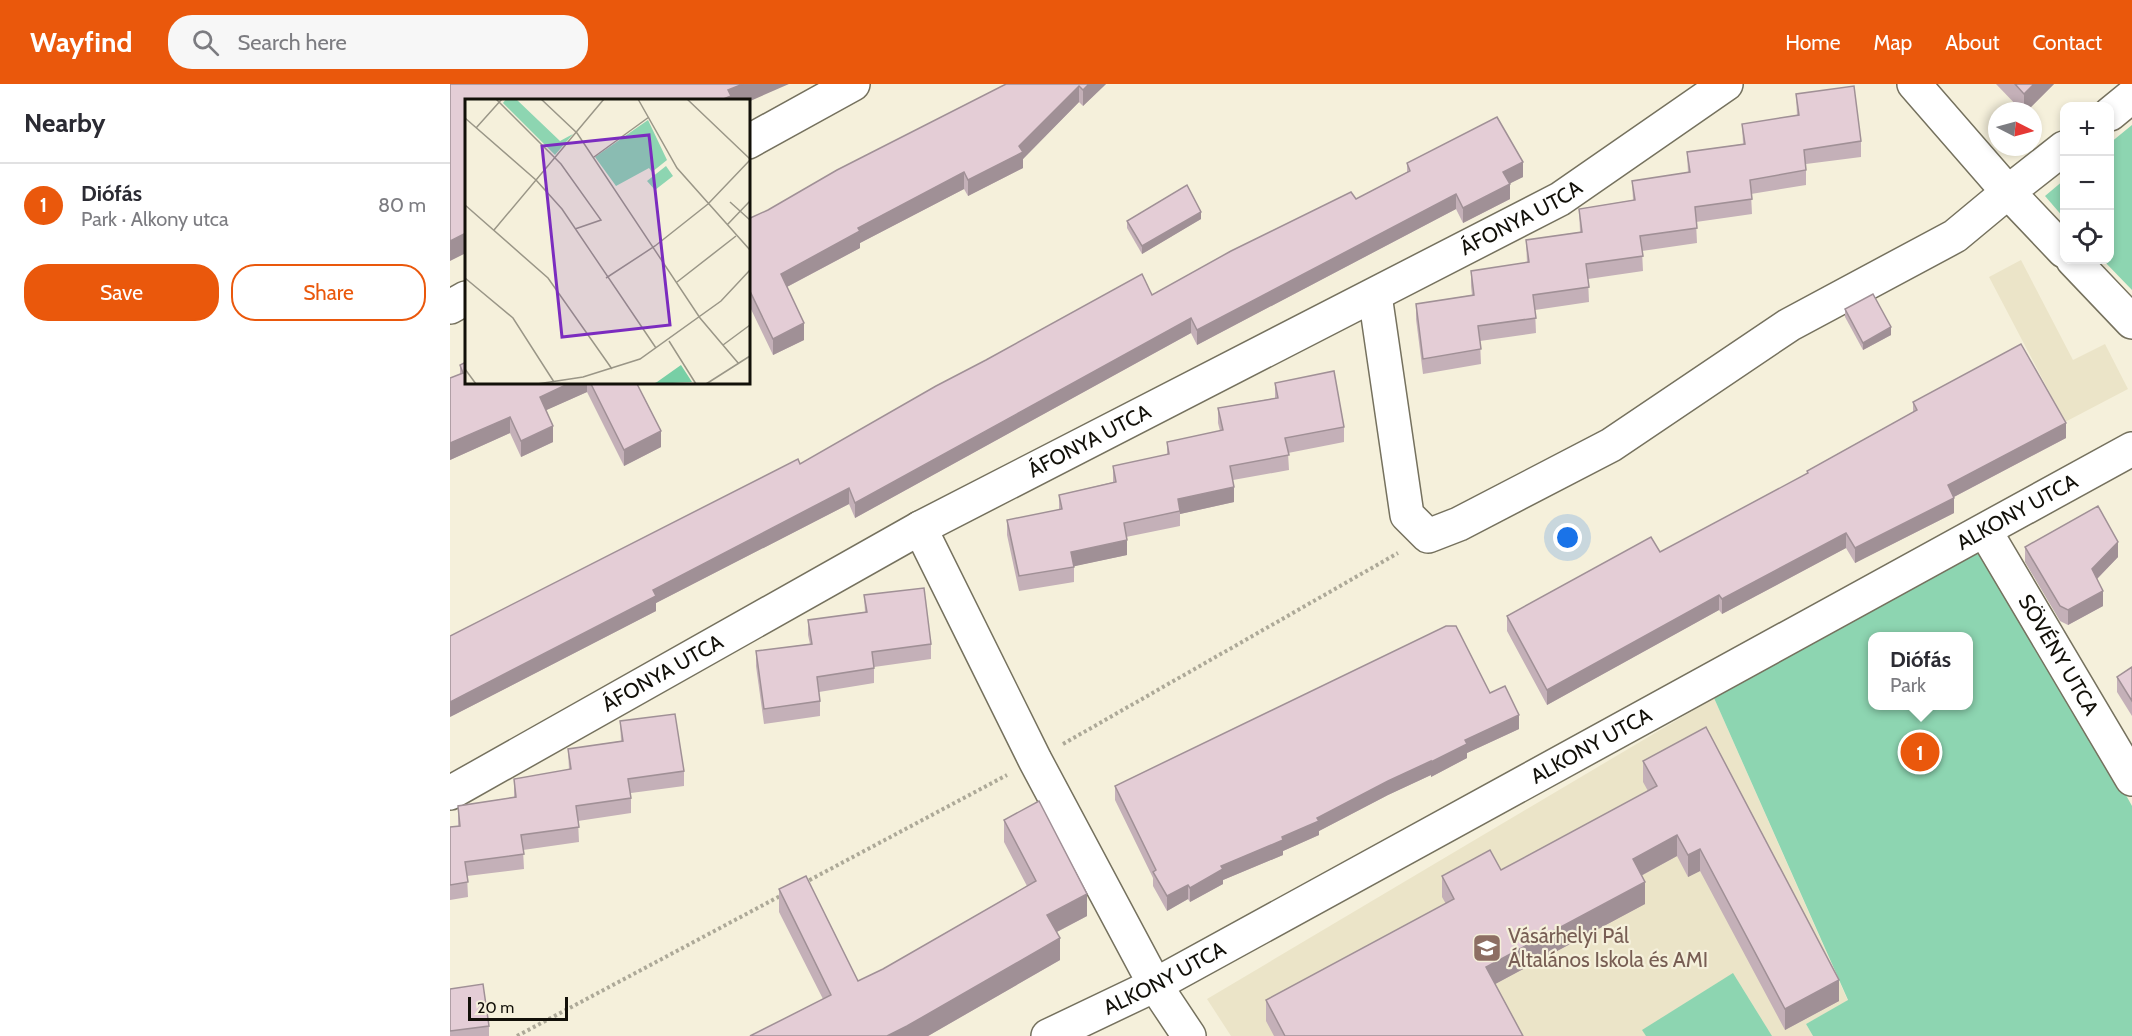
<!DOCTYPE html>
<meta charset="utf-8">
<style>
body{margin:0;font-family:Cabin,sans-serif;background:#f7f7f7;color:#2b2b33}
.controls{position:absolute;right:18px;top:18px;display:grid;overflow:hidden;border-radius:12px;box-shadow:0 3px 9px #0003}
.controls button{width:54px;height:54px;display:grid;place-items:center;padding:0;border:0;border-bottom:2px solid #e1e1e2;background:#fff;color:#2b2b33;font:30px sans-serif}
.compass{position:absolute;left:1538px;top:18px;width:54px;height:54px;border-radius:50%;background:#fff;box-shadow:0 3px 9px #0003;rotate:96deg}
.scale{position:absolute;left:18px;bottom:15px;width:100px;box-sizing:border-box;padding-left:6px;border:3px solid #121009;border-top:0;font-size:16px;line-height:21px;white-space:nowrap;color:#121009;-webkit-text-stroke:4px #f5f0db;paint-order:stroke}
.you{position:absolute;left:1118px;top:454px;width:21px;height:21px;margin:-15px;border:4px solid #fff;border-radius:50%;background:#1a73e8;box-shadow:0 0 0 9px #1a73e833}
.badge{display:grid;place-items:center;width:39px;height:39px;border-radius:50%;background:#ea580c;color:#fff;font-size:20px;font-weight:700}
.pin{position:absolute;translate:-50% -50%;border:3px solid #fff;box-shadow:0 2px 6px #0006}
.popup{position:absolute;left:1418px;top:548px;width:105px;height:78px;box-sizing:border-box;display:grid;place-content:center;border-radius:12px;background:#fff;filter:drop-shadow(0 2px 4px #0005);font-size:20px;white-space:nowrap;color:#7c7c81}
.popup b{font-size:22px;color:#2b2b33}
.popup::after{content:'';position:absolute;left:50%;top:100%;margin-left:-12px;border:12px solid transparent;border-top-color:#fff}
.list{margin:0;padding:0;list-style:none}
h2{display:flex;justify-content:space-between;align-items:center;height:78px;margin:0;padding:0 24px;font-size:26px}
h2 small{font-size:20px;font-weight:400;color:#7c7c81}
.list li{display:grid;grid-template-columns:39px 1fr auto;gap:18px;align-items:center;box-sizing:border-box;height:84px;padding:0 24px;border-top:2px solid #e1e1e2}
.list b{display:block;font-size:22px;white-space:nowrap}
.list p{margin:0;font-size:20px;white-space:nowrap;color:#7c7c81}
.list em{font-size:20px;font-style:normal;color:#7c7c81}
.actions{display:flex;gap:12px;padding:18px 24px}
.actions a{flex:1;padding:14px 0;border:2px solid #ea580c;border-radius:24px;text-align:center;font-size:21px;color:#ea580c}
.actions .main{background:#ea580c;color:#fff}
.icon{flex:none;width:33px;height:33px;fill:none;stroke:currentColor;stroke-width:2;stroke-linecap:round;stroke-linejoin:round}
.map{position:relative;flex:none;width:1682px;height:952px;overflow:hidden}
header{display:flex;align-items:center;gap:36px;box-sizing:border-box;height:84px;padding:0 30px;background:#ea580c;color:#fff}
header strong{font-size:28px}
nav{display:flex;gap:33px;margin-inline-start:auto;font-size:21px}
.search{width:420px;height:54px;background:#f7f7f7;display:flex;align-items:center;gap:15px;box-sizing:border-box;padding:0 21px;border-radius:24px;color:#7c7c81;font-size:22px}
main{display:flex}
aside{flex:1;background:#fff}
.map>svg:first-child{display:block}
.built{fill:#ebe4c8}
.green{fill:#8dd5b1;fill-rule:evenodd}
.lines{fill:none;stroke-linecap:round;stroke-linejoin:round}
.minor-casing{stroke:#75715e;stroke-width:36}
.path{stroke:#ada998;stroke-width:4;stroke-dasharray:3 3;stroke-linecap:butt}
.minor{stroke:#fff;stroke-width:33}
.wall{fill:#c4b0b8}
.shaded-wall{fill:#a09096}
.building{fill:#e4cdd6;stroke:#a09096;stroke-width:1.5}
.labels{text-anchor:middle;stroke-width:4.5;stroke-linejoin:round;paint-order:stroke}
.street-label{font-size:21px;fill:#121009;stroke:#f5f0db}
.education-label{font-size:21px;fill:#785e54;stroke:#f5f0db;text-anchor:start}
.inset-road{fill:none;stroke:#9a9687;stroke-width:1.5}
.view{fill:#7b2cbf;fill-opacity:0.15;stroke:#7b2cbf;stroke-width:3}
.inset-edge{fill:none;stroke:#121009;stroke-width:3}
</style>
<header>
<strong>Wayfind</strong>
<div class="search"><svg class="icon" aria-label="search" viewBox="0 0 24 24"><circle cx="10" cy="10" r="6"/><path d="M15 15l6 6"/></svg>Search here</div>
<nav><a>Home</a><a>Map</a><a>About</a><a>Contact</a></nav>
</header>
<main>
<aside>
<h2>Nearby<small></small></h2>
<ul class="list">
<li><span class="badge">1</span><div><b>Diófás</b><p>Park · Alkony utca</p></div><em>80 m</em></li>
</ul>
<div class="actions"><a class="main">Save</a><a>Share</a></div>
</aside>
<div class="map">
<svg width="1682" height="952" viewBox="0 0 1682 952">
<rect width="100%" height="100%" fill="#f5f0db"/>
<g class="built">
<polygon points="1571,176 1623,276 1655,260 1678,305 1615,338 1539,193"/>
<polygon points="1264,614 1398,917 1356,940 1363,952 781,952 757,915"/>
</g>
<g class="green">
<polygon points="1682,41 1682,206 1653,176 1660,176 1660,59"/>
<polygon points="1614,96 1614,134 1595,112"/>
<path d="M1535,458l147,264v230h-319l-7,-12 42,-24 -134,-302zM1422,552h96v70h-96z"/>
<polygon points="1283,889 1322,952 1196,952 1192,946"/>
</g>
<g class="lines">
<g class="minor-casing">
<g id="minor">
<polyline points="1464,0 1558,108 1614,167"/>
<polyline points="1660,30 1682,12"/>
<polyline points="298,58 403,0"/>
<polyline points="1623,176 1682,238"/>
<polyline points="925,211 957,431 978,452 1009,440 1161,361 1339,241 1505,152 1558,108 1614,64"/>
<polyline points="0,223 16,214"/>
<polyline points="470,444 585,676 705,901 739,952"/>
<path id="s1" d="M1535,447l147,248"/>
<path id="s2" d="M0,709l470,-265 640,-329 166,-115"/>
<path id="s3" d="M598,952l107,-51 977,-536"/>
</g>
</g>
<g class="path">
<polyline points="613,660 948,469"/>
<polyline points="354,799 557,691"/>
<polyline points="67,952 332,811"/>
</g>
<use href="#minor" class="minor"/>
</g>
<g class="wall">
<polygon points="556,0 656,0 633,22 629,18 573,75 573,84 518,112 514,105 410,159 410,164 337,203 354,256 323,271 298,219 298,135 318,126"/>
<polygon points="1546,0 1604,0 1577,27 1572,27"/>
<polygon points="1346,10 1411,57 1411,73 1356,80 1356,101 1301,110 1302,130 1246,138 1247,159 1192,167 1193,187 1138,195 1139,218 1085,226 1086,249 1030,257 1031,280 973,290 966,235 966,220 1022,211 1021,202 1021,187 1077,179 1076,156 1130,148 1129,125 1183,116 1182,97 1238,89 1237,68 1293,60 1292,40 1347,32"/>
<polygon points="957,79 1073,93 1060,99 1060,115 1013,139 1006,125 747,261 741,249 405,434 399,420 206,519 206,527 0,633 350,380 702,211 906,115 957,88"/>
<polygon points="751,135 692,170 677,144 677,137"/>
<polygon points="1395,225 1441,251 1413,266 1395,233"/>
<polygon points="16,278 16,298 186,298 211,347 211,363 174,382 137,308 96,326 103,342 103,358 71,373 60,349 0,376 0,294 10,290 10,281"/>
<polygon points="825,299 894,343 894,358 838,369 839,386 783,396 784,418 730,430 730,442 676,453 677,471 624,482 624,498 569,507 557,451 557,436 609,426 609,411 663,398 663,382 717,371 717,358 770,347 768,339 768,324 825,314"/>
<polygon points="1463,318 1616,354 1504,413 1504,429 1405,479 1396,464 1272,530 1269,526 1097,621 1057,547 1057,532 1210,468 1357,390 1357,387 1463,328"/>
<polygon points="1575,463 1668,473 1647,495 1653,522 1618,541 1610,537 1575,478"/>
<polygon points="414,511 481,560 481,575 424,583 424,599 369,608 370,617 370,632 314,640 306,582 306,567 360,560 358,551 358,536 415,528"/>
<polygon points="1682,583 1682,632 1667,608 1667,593"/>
<polygon points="1040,609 1069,645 1017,669 1017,674 981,693 981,691 938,711 869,747 869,751 833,767 833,771 773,796 773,800 740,818 738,815 717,827 703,802 703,794 665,716 665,702"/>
<polygon points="170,637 234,687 234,702 181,709 181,729 128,737 129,758 73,766 74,785 17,792 18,813 0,816 0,743 8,742 8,722 64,713 64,695 119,686 118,665 171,657"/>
<polygon points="1193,677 1389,917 1335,946 1250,787 1238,793 1227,772 1191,792 1195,820 1045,900 1073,952 824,952 816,937 816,916 996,820 992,813 992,792 1051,786 1198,707 1193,698"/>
<polygon points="554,736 637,832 607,848 610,876 478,952 300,952 373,915 329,828 329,805 408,897 433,885 577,802 554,758"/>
<polygon points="0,905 39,942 39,952 0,952"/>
</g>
<g class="shaded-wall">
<polygon points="293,0 339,0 298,18 298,16 271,16 278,6"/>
<polygon points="639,0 656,0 633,22 633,6"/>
<polygon points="1584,0 1604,0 1577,27 1574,27 1574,10"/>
<polygon points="629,2 629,18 573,75 573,84 518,112 518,96 569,62"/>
<polygon points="1073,78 1073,93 1053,103 1053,88"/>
<polygon points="514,88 514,105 410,159 410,164 331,206 331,190 408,144"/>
<polygon points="1060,100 1060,115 1013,139 1013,124"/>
<polygon points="1006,110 1006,125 747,261 747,246"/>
<polygon points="751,128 751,135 692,170 692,162"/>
<polygon points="16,149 16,169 0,177 0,157"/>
<polygon points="741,234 741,249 405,434 405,419"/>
<polygon points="354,239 354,256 323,271 323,255"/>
<polygon points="1441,243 1441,251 1413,266 1413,259"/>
<polygon points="122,298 137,298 137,308 90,329 90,313"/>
<polygon points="60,333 60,349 0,376 0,359"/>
<polygon points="1616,339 1616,354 1498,416 1498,401"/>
<polygon points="103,342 103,358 71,373 71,357"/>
<polygon points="211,347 211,363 174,382 174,366"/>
<polygon points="784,403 784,418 730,430 728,415"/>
<polygon points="399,404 399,420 206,519 206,527 0,633 0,618 203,506"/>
<polygon points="1504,414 1504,429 1405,479 1405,464"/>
<polygon points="1396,449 1396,464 1272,530 1272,515"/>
<polygon points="677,456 677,471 621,483 621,468"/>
<polygon points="1668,458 1668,473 1642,500 1642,485"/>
<polygon points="1653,507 1653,522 1618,541 1618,526"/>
<polygon points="1269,511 1269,526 1097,621 1097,606"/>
<polygon points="1069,631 1069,645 1017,669 1017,674 981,693 981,678 1015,656"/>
<polygon points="981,677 981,691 938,711 869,747 869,751 833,767 833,771 773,796 773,800 740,818 740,804 771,782 832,753 867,734 938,697"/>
<polygon points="1227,751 1227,772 1183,796 1183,775"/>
<polygon points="1250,765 1250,787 1238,793 1238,771"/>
<polygon points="1195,798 1195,820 1036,905 1036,883"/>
<polygon points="738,801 738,815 717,827 717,812"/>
<polygon points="637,810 637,832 597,853 597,831"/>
<polygon points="610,854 610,876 478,952 437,952"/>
<polygon points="1389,896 1389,917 1335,946 1335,925"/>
</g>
<g class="building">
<polygon points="0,0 293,0 278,6 281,12 271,16 16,16 16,149 0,157"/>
<polygon points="556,0 639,0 633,6 629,2 569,62 573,68 518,96 514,88 408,144 410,147 331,190 354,239 323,255 298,203 298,135 318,126 387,86"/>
<polygon points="1565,0 1584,0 1574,10"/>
<polygon points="1404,2 1411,57 1354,66 1356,86 1300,96 1302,115 1245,123 1247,144 1190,152 1193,172 1136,180 1139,203 1083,211 1086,234 1028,242 1031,265 973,275 966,220 1024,211 1021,187 1079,178 1076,156 1132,148 1129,125 1185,116 1182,97 1240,88 1237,68 1295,60 1292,40 1349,31 1346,10"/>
<polygon points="1047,33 1073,78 1053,88 1060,100 1013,124 1006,110 747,246 741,234 405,419 399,404 203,506 206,512 0,618 0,552 348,375 350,380 486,302 536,276 692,190 702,211 781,167 901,108 906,115 960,87 957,79"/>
<polygon points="737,101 751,128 692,162 677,137"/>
<polygon points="1423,210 1441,243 1413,259 1395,225"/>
<polygon points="1571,260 1616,339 1498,401 1504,414 1405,464 1396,449 1272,515 1269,511 1097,606 1057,532 1201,453 1210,468 1358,389 1357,387 1467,326 1463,318"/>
<polygon points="16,278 16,298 122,298 90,313 103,342 71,357 60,333 0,359 0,294 13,289 10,281"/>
<polygon points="884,287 894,343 835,354 839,371 780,382 784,403 728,415 730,427 674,439 677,456 621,468 624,483 569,492 557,436 612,425 609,411 666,398 663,382 719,370 717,358 773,346 768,324 828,314 825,299"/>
<polygon points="140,298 186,298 211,347 174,366"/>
<polygon points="1648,422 1668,458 1642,485 1653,507 1618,526 1610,522 1575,463"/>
<polygon points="474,504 481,560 422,568 424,584 367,593 370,617 314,625 306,567 362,560 358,536 417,528 414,511"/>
<polygon points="996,542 1006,542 1040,609 1055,602 1069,631 1015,656 1017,660 981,678 981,677 938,697 867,734 869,737 832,753 833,756 771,782 773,785 740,804 738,801 717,812 703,788 706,786 665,702"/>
<polygon points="1682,583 1682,617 1667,593"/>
<polygon points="225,630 234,687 178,695 181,714 126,722 129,743 71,751 74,770 15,778 18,798 0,801 0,743 10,742 8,722 66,713 64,695 121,685 118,665 173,657 170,637"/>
<polygon points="1256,643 1389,896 1335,925 1250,765 1238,771 1227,751 1183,775 1195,798 1036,883 1073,952 835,952 816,916 1004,815 992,792 1040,766 1051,786 1207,702 1193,677"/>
<polygon points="589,717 637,810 597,831 610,854 457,942 437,952 300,952 381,911 329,805 356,792 408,897 433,885 586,797 554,736"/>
<polygon points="33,900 39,942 0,947 0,905"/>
</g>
<defs>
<g id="school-square" transform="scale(1.5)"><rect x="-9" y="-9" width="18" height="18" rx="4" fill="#8d6e63" stroke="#f5f0db"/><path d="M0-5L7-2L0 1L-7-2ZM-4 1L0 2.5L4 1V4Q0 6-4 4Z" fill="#fff"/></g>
</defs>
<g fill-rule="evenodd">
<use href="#school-square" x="1037" y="864"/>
</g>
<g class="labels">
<g class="street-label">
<text dy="7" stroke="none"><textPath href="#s2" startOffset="1216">ÁFONYA UTCA</textPath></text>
<text dy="7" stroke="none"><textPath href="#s2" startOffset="730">ÁFONYA UTCA</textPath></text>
<text dy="7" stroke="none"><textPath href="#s3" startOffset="1102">ALKONY UTCA</textPath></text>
<text dy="7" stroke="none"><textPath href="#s1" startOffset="144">SÖVÉNY UTCA</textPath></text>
<text dy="7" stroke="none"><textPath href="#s2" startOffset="244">ÁFONYA UTCA</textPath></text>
<text dy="7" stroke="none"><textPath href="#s3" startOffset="616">ALKONY UTCA</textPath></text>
<text dy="7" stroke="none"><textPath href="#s3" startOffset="130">ALKONY UTCA</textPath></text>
</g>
<g class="education-label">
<text x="1058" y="859">Vásárhelyi Pál<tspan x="1058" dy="24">Általános Iskola és AMI</tspan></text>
</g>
</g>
<g transform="translate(15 15)">
<rect width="285" height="285" fill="#f5f0db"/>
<path d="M41,0h10l44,42 13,-7 -18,21 -52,-52zM183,21l19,40 -15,12 -3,-4 -33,18 -21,-29zM201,67l7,10 -18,14 -8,-9z" fill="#8dd5b1"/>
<path d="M216,266l11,17 -39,2 4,-2z" fill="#77cfa5"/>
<path class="inset-road" d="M31,0l65,65 40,56 -26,9M76,0l36,34 123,185 39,46M173,0l39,69 73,82M222,0l63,60M0,19l71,62 26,29 94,139M11,29l26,-29M129,58l55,-40M265,103l20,18M0,106l83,73 64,91M262,126l23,-24M29,131l110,-131M0,179l48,40 41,64M141,179l49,-32 53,-42 42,-44M212,183l59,-46M204,242l27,43M258,246l27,-20M0,270l11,15M72,285l46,-7 57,-18 81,-58 29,-31M241,285l44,-28"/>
<path class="view" d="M184,36l21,190 -108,12 -20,-191z"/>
<rect width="285" height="285" class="inset-edge"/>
</g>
</svg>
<div class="controls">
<button>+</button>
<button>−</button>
<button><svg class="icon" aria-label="locate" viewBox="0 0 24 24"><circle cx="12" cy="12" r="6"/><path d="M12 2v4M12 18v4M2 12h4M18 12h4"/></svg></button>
</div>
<svg class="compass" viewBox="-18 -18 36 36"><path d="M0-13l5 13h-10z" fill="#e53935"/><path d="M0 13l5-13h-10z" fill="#7c7c81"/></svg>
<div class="scale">20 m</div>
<div class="you"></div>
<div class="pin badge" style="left:1470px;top:668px">1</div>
<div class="popup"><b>Diófás</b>Park</div>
</div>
</main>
